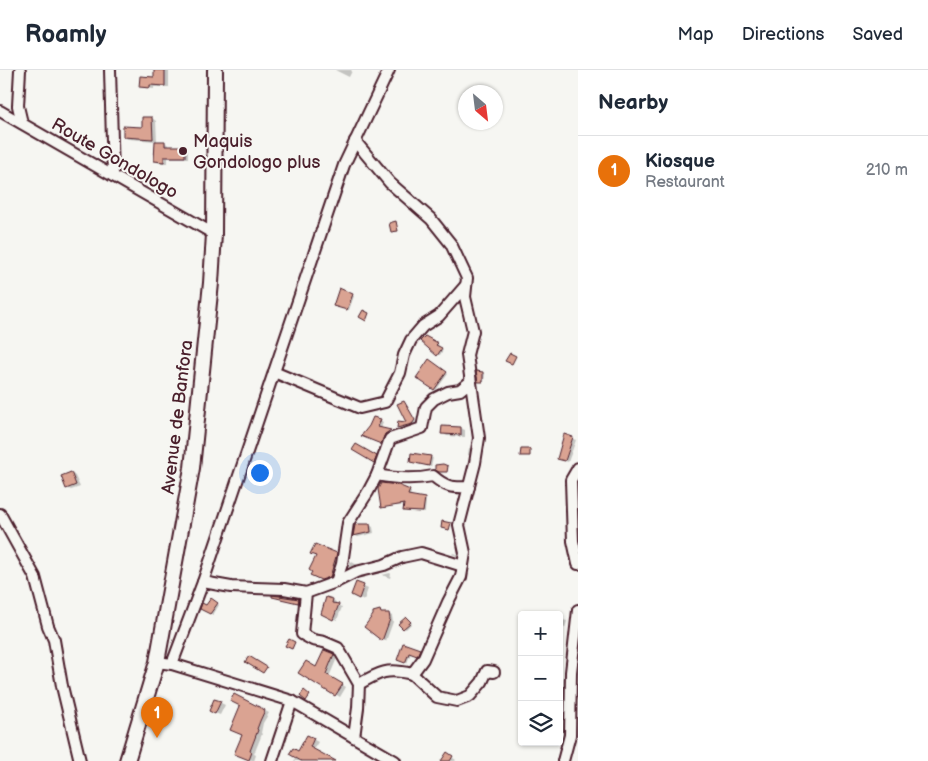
<!DOCTYPE html>
<meta charset="utf-8">
<style>
body{margin:0;font-family:"Balsamiq Sans",sans-serif;background:#f6f6f7;color:#1f2937}
.controls{position:absolute;right:15px;bottom:15px;display:grid;overflow:hidden;border-radius:5px;box-shadow:0 1px 4px #0004}
.controls button{width:45px;height:45px;display:grid;place-items:center;padding:0;border:0;border-bottom:1px solid #e0e1e3;background:#fff;color:#1f2937;font:25px sans-serif}
.compass{position:absolute;left:458px;top:15px;width:45px;height:45px;border-radius:50%;background:#fff;box-shadow:0 1px 4px #0004;rotate:152deg}
.you{position:absolute;left:259px;top:402px;width:18px;height:18px;margin:-12px;border:4px solid #fff;border-radius:50%;background:#1a73e8;box-shadow:0 0 0 8px #1a73e833}
.badge{display:grid;place-items:center;width:32px;height:32px;border-radius:50%;background:#b45309;color:#fff;font-size:16px;font-weight:700}
.pin{position:absolute;translate:-50% -41px;filter:drop-shadow(0 1px 2px #0008)}
.pin::after{content:'';position:absolute;top:26px;width:18px;height:15px;background:inherit;clip-path:polygon(0 0,100% 0,50% 100%)}
.list{margin:0;padding:0;list-style:none}
h2{display:flex;justify-content:space-between;align-items:center;height:65px;margin:0;padding:0 20px;font-size:21px}
h2 small{font-size:16px;font-weight:400;color:#747a83}
.list li{display:grid;grid-template-columns:32px 1fr auto;gap:15px;align-items:center;box-sizing:border-box;height:70px;padding:0 20px;border-top:1px solid #e0e1e3}
.list b{display:block;font-size:19px;white-space:nowrap}
.list p{margin:0;font-size:16px;white-space:nowrap;color:#747a83}
.list em{font-size:16px;font-style:normal;color:#747a83}
.icon{flex:none;width:28px;height:28px;fill:none;stroke:currentColor;stroke-width:2;stroke-linecap:round;stroke-linejoin:round}
.map{position:relative;flex:none;width:578px;height:691px;overflow:hidden}
header{display:flex;align-items:center;gap:30px;box-sizing:border-box;height:70px;padding:0 25px;background:#fff;border-bottom:1px solid #e0e1e3}
header strong{font-size:24px}
nav{display:flex;gap:28px;margin-inline-start:auto;font-size:18px}
main{display:flex}
aside{flex:1;background:#fff}
.map>svg:first-child{display:block}
.shadow{fill:#0003}
.building{fill:#daa392;stroke:#4a1f2b}
.lines{fill:none;stroke-linecap:round;stroke-linejoin:round}
.street-casing{stroke:#4a1f2b;stroke-width:14}
.secondary-casing{stroke:#4a1f2b;stroke-width:18}
.street{stroke:#f6f6f2;stroke-width:10}
.secondary{stroke:#f6f6f2;stroke-width:14}
.poi-dot{fill:#4a1f2b;stroke:#f6f6f2;stroke-width:2}
.labels{text-anchor:middle;stroke-width:4;stroke-linejoin:round;paint-order:stroke}
.poi-label{font-size:18px;fill:#4a1f2b;stroke:#f6f6f2;text-anchor:start}
.street-label{font-size:18px;fill:#4a1f2b;stroke:#f6f6f2}
</style>
<header>
<strong>Roamly</strong>
<nav><a>Map</a><a>Directions</a><a>Saved</a></nav>
</header>
<main>
<div class="map">
<svg width="578" height="691" viewBox="0 0 578 691">
<rect width="100%" height="100%" fill="#f6f6f2"/>
<filter id="ink" filterUnits="userSpaceOnUse"><feTurbulence type="fractalNoise" baseFrequency=".02" numOctaves="2"/><feDisplacementMap in="SourceGraphic" scale="10" xChannelSelector="R" yChannelSelector="G"/><feConvolveMatrix kernelMatrix="1 2 1 2 8 2 1 2 1" color-interpolation-filters="sRGB"/></filter>
<g filter="url(#ink)">
<g class="shadow">
<polygon points="155,0 169,0 169,17 154,17 154,19 145,18 140,16 155,9"/>
<polygon points="335,0 351,0 352,1 349,7"/>
<polygon points="152,48 156,51 157,72 165,72 168,75 168,77 184,77 188,80 188,88 168,88 168,93 159,93 155,91 156,71 128,69 124,67 143,59"/>
<polygon points="339,220 354,226 349,240 336,237"/>
<polygon points="425,267 439,275 437,277 443,280 440,285 422,271"/>
<polygon points="429,291 448,304 436,320 417,307"/>
<polygon points="483,303 485,304 484,312 479,311"/>
<polygon points="404,332 416,352 414,355 400,358 399,357 408,354"/>
<polygon points="380,350 383,352 381,359 393,362 388,366 384,374 365,367"/>
<polygon points="461,358 465,360 465,367 447,366 443,363"/>
<polygon points="565,366 576,370 568,392 559,389"/>
<polygon points="469,378 472,379 471,386 468,385"/>
<polygon points="412,384 433,388 431,397 413,392"/>
<polygon points="71,403 75,406 80,417 71,420 67,418"/>
<polygon points="397,416 411,422 410,427 426,430 425,443 407,442 405,441 406,435 382,437"/>
<polygon points="370,455 373,457 374,463 358,467 354,465"/>
<polygon points="453,483 459,485 459,487 452,484"/>
<polygon points="336,484 339,486 337,494 332,508 324,511 312,504 317,486"/>
<polygon points="350,491 361,497 353,500 349,498"/>
<polygon points="390,503 391,504 390,508 382,505"/>
<polygon points="356,513 368,519 364,530 357,527"/>
<polygon points="211,530 219,535 213,545 202,539 207,536"/>
<polygon points="333,530 336,532 335,535 342,537 337,550 322,544"/>
<polygon points="380,542 383,544 389,544 392,546 393,552 386,571 366,557"/>
<polygon points="408,549 412,553 406,559 400,554"/>
<polygon points="559,549 567,551 565,558 559,556"/>
<polygon points="404,574 421,581 419,586 411,583 407,593 398,590"/>
<polygon points="325,581 337,588 329,607 346,617 340,627 300,602 316,599"/>
<polygon points="235,625 269,643 263,653 261,663 262,664 254,684 256,685 254,691 240,686 244,665 241,636"/>
<polygon points="215,630 225,635 220,645 215,643"/>
<polygon points="307,666 318,672 313,680 330,691 294,691"/>
<polygon points="447,684 456,690 455,691 443,691"/>
</g>
<g class="building">
<polygon points="154,0 165,0 165,16 150,15 150,18 139,17 140,6 154,7"/>
<polygon points="142,47 152,47 153,69 123,67 123,56 142,57"/>
<polygon points="155,71 165,71 165,76 185,76 185,87 164,87 164,92 154,91"/>
<polygon points="396,151 398,161 391,162 389,153"/>
<polygon points="339,218 353,224 347,240 333,236"/>
<polygon points="363,240 369,243 366,251 359,247"/>
<polygon points="425,266 438,273 436,275 442,278 437,286 420,271"/>
<polygon points="510,283 516,286 512,294 505,291"/>
<polygon points="429,289 447,302 434,320 416,308"/>
<polygon points="476,301 483,302 483,312 478,312"/>
<polygon points="404,331 415,350 412,354 397,358 398,351 406,352 397,334"/>
<polygon points="373,347 381,349 378,357 391,360 385,364 381,374 361,366 369,356"/>
<polygon points="442,356 461,357 461,365 441,364"/>
<polygon points="564,364 573,367 565,391 557,389"/>
<polygon points="356,374 377,386 374,393 352,380"/>
<polygon points="521,379 530,379 530,386 520,386"/>
<polygon points="411,383 431,386 429,396 410,392"/>
<polygon points="443,394 448,396 447,402 439,402 435,400 435,395"/>
<polygon points="71,402 76,415 66,419 61,406"/>
<polygon points="381,413 398,415 410,420 408,425 425,428 423,442 403,441 404,434 381,438 378,419"/>
<polygon points="442,451 451,453 449,460 441,458"/>
<polygon points="359,454 370,454 371,462 353,466 355,455"/>
<polygon points="315,474 337,483 330,507 321,510 310,505 312,502 309,500 316,486 310,484"/>
<polygon points="356,512 364,515 359,529 351,525"/>
<polygon points="272,525 299,529 298,533 272,527"/>
<polygon points="326,527 333,529 332,533 339,534 333,550 321,544"/>
<polygon points="211,528 218,533 210,544 200,539 202,533 206,535"/>
<polygon points="380,540 381,543 389,543 390,549 382,571 364,557 373,545 373,542"/>
<polygon points="406,547 411,552 403,559 398,554"/>
<polygon points="289,569 295,572 292,579 285,576"/>
<polygon points="403,573 420,579 417,586 409,583 405,593 397,590"/>
<polygon points="324,580 334,584 326,604 343,614 335,626 298,603 306,591 316,597"/>
<polygon points="249,586 267,597 263,603 245,592"/>
<polygon points="304,620 310,625 306,631 300,626"/>
<polygon points="234,624 265,640 260,651 257,659 258,660 250,681 252,682 249,690 234,684 242,665 230,660 240,636 230,631"/>
<polygon points="214,629 221,631 215,644 209,641"/>
<polygon points="307,665 314,668 310,677 336,691 301,691 289,684 293,678 298,681"/>
<polygon points="447,682 453,686 450,691 441,691"/>
</g>
<g class="lines">
<g class="street-casing">
<g id="street">
<polyline points="20,0 18,36 22,53"/>
<polyline points="110,0 113,106"/>
<polyline points="0,41 214,164"/>
<polyline points="274,302 360,338 385,332 400,303 404,285 411,270 423,256 439,246 466,215"/>
<polyline points="578,398 571,410 573,471 578,494"/>
<polyline points="377,405 390,369 422,358 426,337 434,329 448,322 460,320 470,312"/>
<polyline points="0,444 35,507 48,556 54,570 62,616 80,691"/>
<polyline points="203,512 231,517 284,519 306,523 336,512 356,502 384,495 402,487 421,483 463,496"/>
<path d="M336,512l6,-18 6,-41 20,-31 9,-17c20,4 36,5 56,1 13,11 18,12 36,11"/>
<polyline points="306,523 302,564 313,570 324,572 338,578 359,614"/>
<polyline points="157,592 172,594 292,631 395,691"/>
<polyline points="172,594 203,512 344,95 389,0"/>
<polyline points="412,604 437,627 457,631 470,626 482,612 487,601 494,602"/>
<path d="M354,667l4,-29 1,-24c21,-12 28,-16 53,-10l11,-15 25,-57 13,-25 4,-24 -6,-28 16,-62 4,-25 -12,-83 6,-24 -8,-34 2,-19 -16,-34 -20,-25 -41,-36 -35,-42"/>
<polyline points="272,691 292,631"/>
<polyline points="563,691 570,665 571,602 578,540"/>
</g>
</g>
<g class="secondary-casing">
<polyline id="secondary" points="127,691 157,592 192,398 211,213 214,164 215,0"/>
</g>
<use href="#street" class="street"/>
<use href="#secondary" class="secondary"/>
</g>
</g>
<circle class="poi-dot" cx="183" cy="81" r="5"/>
<g class="labels">
<g class="poi-label">
<text x="193" y="77">Maquis<tspan x="193" dy="21">Gondologo plus</tspan></text>
</g>
<g class="street-label">
<text transform="translate(115 88) rotate(30)" y="6">Route Gondologo</text>
<text transform="translate(177 347) rotate(-83)" y="6">Avenue de Banfora</text>
</g>
</g>
</svg>
<div class="controls">
<button>+</button>
<button>−</button>
<button><svg class="icon" aria-label="layers" viewBox="0 0 24 24"><path d="M12 4l9 5-9 5-9-5zM3 14l9 5 9-5"/></svg></button>
</div>
<svg class="compass" viewBox="-18 -18 36 36"><path d="M0-13l5 13h-10z" fill="#e53935"/><path d="M0 13l5-13h-10z" fill="#747a83"/></svg>
<div class="you"></div>
<div class="pin badge" style="left:157px;top:668px;background:#e8710a">1</div>
</div>
<aside>
<h2>Nearby<small></small></h2>
<ul class="list">
<li><span class="badge" style="background:#e8710a">1</span><div><b>Kiosque</b><p>Restaurant</p></div><em>210 m</em></li>
</ul>
</aside>
</main>
